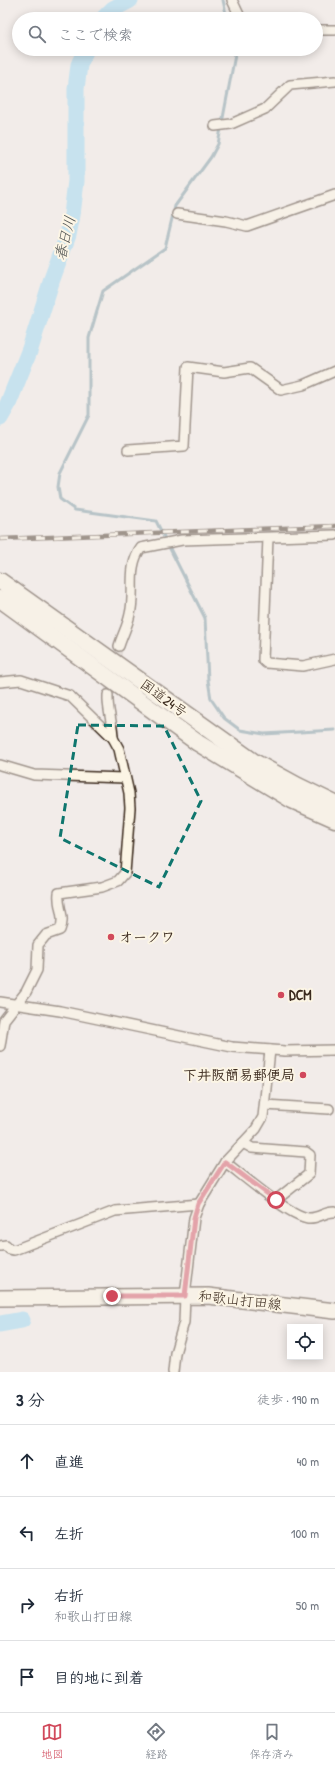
<!DOCTYPE html>
<html lang="ja">
<meta charset="utf-8">
<style>
body{margin:0;font-family:"Patrick Hand","Klee One",sans-serif;background:#f6f6f7;color:#1f2937}
.controls{position:absolute;right:12px;bottom:12px;display:grid;overflow:hidden;border-radius:0px;box-shadow:0 2px 10px #0003}
.controls button{width:36px;height:36px;display:grid;place-items:center;padding:0;border:0;border-bottom:1px solid #e0e1e3;background:#fff;color:#1f2937;font:20px sans-serif}
.stop{position:absolute;width:12px;height:12px;margin:-9px;border:3px solid #d1495b;border-radius:50%;background:#fff}
.stop.end{background:#d1495b;border-color:#fff;box-shadow:0 1px 4px #0008}
.list{margin:0;padding:0;list-style:none}
h2{display:flex;justify-content:space-between;align-items:center;height:52px;margin:0;padding:0 16px;font-size:17px}
h2 small{font-size:13px;font-weight:400;color:#747a83}
.list li{display:grid;grid-template-columns:26px 1fr auto;gap:12px;align-items:center;box-sizing:border-box;height:72px;padding:0 16px;border-top:1px solid #e0e1e3}
.list b{display:block;font-size:15px;white-space:nowrap}
.list p{margin:0;font-size:13px;white-space:nowrap;color:#747a83}
.list em{font-size:13px;font-style:normal;color:#747a83}
.icon{flex:none;width:22px;height:22px;fill:none;stroke:currentColor;stroke-width:2;stroke-linecap:round;stroke-linejoin:round}
.map{position:relative;flex:none;width:335px;height:1372px;overflow:hidden}
.search{position:absolute;background:#fff;box-shadow:0 2px 10px #0003;left:12px;right:12px;top:12px;height:44px;display:flex;align-items:center;gap:10px;box-sizing:border-box;padding:0 14px;border-radius:22px;color:#747a83;font-size:15px}
.sheet{height:340px;background:#fff}
nav{display:flex;justify-content:space-around;align-items:center;box-sizing:border-box;height:56px;border-top:1px solid #e0e1e3;background:#fff;font-size:11px;color:#747a83}
nav a{display:grid;justify-items:center;gap:2px}
nav .on{color:#d1495b}
.map>svg:first-child{display:block}
.lines{fill:none;stroke-linecap:round;stroke-linejoin:round}
.stream{stroke:#6f919e;stroke-width:3}
.river{stroke:#92d5f4;stroke-width:17}
.minor-tunnel{stroke:#cdc5c0;stroke-width:9;stroke-dasharray:9 4.5;stroke-linecap:butt}
.minor-casing{stroke:#3b2a1e;stroke-width:12}
.primary-casing{stroke:#3b2a1e;stroke-width:18}
.trunk-casing{stroke:#3b2a1e;stroke-width:19}
.minor{stroke:#fcf5e5;stroke-width:9}
.primary{stroke:#fcf5e5;stroke-width:15}
.trunk{stroke:#fcf5e5;stroke-width:16}
.rail-casing{stroke:#3b2a1e;stroke-width:4.5}
.rail{stroke:#fcf5e5;stroke-width:3;stroke-dasharray:9;stroke-linecap:butt}
.route{stroke:#d1495b;stroke-width:5}
.marked{fill:none;stroke:#0f766e;stroke-width:3;stroke-dasharray:8 5;stroke-linejoin:round}
.poi-dot{fill:#d1495b;stroke:#fcf5e5;stroke-width:1.5}
.labels{text-anchor:middle;stroke-width:4;stroke-linejoin:round;paint-order:stroke}
.street-label{font-size:14px;fill:#3b2a1e;stroke:#fcf5e5}
.poi-label{font-size:14px;font-weight:bold;fill:#3b2a1e;stroke:#fcf5e5;text-anchor:start}
.water-label{font-size:15px;font-style:italic;fill:#515554;stroke:#fcf5e5}
</style>
<div class="map">
<svg width="335" height="1372" viewBox="0 0 335 1372">
<rect width="100%" height="100%" fill="#f2ece9"/>
<filter id="ink" filterUnits="userSpaceOnUse"><feTurbulence type="fractalNoise" baseFrequency=".025" numOctaves="2"/><feDisplacementMap in="SourceGraphic" scale="8" xChannelSelector="R" yChannelSelector="G"/><feConvolveMatrix kernelMatrix="1 2 1 2 8 2 1 2 1" color-interpolation-filters="sRGB"/></filter>
<g filter="url(#ink)">
<g class="lines">
<g class="stream">
<polyline points="223,0 227,19"/>
<polyline points="234,49 235,55 218,144 211,157 175,206 165,248 103,291 89,338 89,415 60,473 58,487 60,499 75,510 156,521 205,618 208,680 211,699 224,718 240,730 264,734 335,730"/>
</g>
<g class="river">
<polyline points="103,19 113,9 130,0"/>
<polyline points="0,418 8,404 30,349 52,279 68,235 72,215 76,181 76,89 79,65 86,49"/>
<polyline points="0,1324 22,1320"/>
</g>
<polyline class="minor-tunnel" points="108,695 119,646"/>
<g class="minor-casing">
<g id="minor">
<polyline points="232,0 241,19"/>
<polyline points="316,30 335,30"/>
<polyline points="215,126 231,124 265,109 290,85 335,81"/>
<polyline points="177,214 226,221 247,226 335,195"/>
<polyline points="128,450 184,446 188,367 224,372 250,368 281,390 303,385 335,371"/>
<polyline points="268,538 263,660 266,663 303,666 335,659"/>
<path d="M119,646c3,-10 9,-21 11,-32 6,-22 -4,-46 11,-66l41,-8 153,-5"/>
<path d="M0,682l21,-2 49,16 43,42 6,11 10,44 1,15 -5,65 -7,8 -16,6 -43,6c-2,14 7,23 1,37l-14,5 -8,10 -1,25 -11,22 -22,28 -4,26"/>
<path d="M108,695c-1,15 5,28 5,43"/>
<polyline points="0,765 34,775 125,778"/>
<polyline points="0,1002 60,1011 232,1047 285,1051 335,1050"/>
<polyline points="265,1105 329,1109"/>
<polyline points="243,1143 252,1148 306,1152 310,1155 309,1174 276,1200"/>
<path d="M225,1162c19,14 63,53 83,56 11,1 17,-7 27,-6"/>
<polyline points="0,1246 6,1245 9,1249 14,1250 115,1211 199,1204"/>
<polyline points="173,1372 175,1353 184,1322 185,1296 194,1218 199,1204 225,1162 256,1129 263,1117 270,1050"/>
</g>
</g>
<g class="primary-casing">
<polyline id="primary" points="0,1298 208,1296 335,1311"/>
</g>
<g class="trunk-casing">
<g id="trunk">
<polyline points="0,581 254,762 298,786 335,804"/>
<polyline points="0,599 198,743 292,800 335,819"/>
</g>
</g>
<use href="#minor" class="minor"/>
<use href="#primary" class="primary"/>
<use href="#trunk" class="trunk"/>
<g class="rail-casing">
<polyline id="rail" points="0,539 335,526"/>
</g>
<use href="#rail" class="rail"/>
</g>
</g>
<g class="lines" filter="url(#ink)">
<polyline class="route" points="112,1296 185,1296 194,1218 198,1204 225,1162 276,1200"/>
</g>
<path d="M0 0H335V1372H0ZM78,725l86,1 37,75 -42,86 -99,-49z" fill="#f2ece9" fill-opacity=".55" fill-rule="evenodd"/>
<path class="marked" d="M78,725l86,1 37,75 -42,86 -99,-49z"/>
<g class="poi-dot">
<circle cx="111" cy="937" r="4"/>
<circle cx="281" cy="995" r="4"/>
<circle cx="303" cy="1075" r="4"/>
</g>
<g class="labels">
<g class="street-label">
<text transform="translate(164 698) rotate(36)" y="5">国道24号</text>
<text transform="translate(240 1300) rotate(6)" y="5">和歌山打田線</text>
</g>
<g class="poi-label">
<text x="119" y="942">オークワ</text>
<text x="289" y="1000">DCM</text>
<text x="295" y="1080" text-anchor="end">下井阪簡易郵便局</text>
</g>
<g class="water-label">
<text transform="translate(65 238) rotate(-76)" y="5">春日川</text>
</g>
</g>
</svg>
<div class="controls">
<button><svg class="icon" aria-label="locate" viewBox="0 0 24 24"><circle cx="12" cy="12" r="6"/><path d="M12 2v4M12 18v4M2 12h4M18 12h4"/></svg></button>
</div>
<div class="stop" style="left:276px;top:1200px"></div>
<div class="stop end" style="left:112px;top:1296px"></div>
<div class="search"><svg class="icon" aria-label="search" viewBox="0 0 24 24"><circle cx="10" cy="10" r="6"/><path d="M15 15l6 6"/></svg>ここで検索</div>
</div>
<section class="sheet">
<h2>3 分<small>徒歩 · 190 m</small></h2>
<ul class="list">
<li><svg class="icon" aria-label="ahead" viewBox="0 0 24 24"><path d="M12 20V5M6 11l6-6 6 6"/></svg><div><b>直進</b></div><em>40 m</em></li>
<li><svg class="icon" aria-label="left" viewBox="0 0 24 24"><path d="M17 20v-9H6M10 6l-5 5 5 5"/></svg><div><b>左折</b></div><em>100 m</em></li>
<li><svg class="icon" aria-label="right" viewBox="0 0 24 24"><path d="M7 20v-9h11M14 6l5 5-5 5"/></svg><div><b>右折</b><p>和歌山打田線</p></div><em>50 m</em></li>
<li><svg class="icon" aria-label="arrive" viewBox="0 0 24 24"><path d="M6 21V4h12l-3 4 3 4H6"/></svg><div><b>目的地に到着</b></div></li>
</ul>
</section>
<nav>
<a class="on"><svg class="icon" aria-label="map" viewBox="0 0 24 24"><path d="M3 6l6-2 6 2 6-2v14l-6 2-6-2-6 2zM9 4v14M15 6v14"/></svg>地図</a>
<a><svg class="icon" aria-label="directions" viewBox="0 0 24 24"><path d="M12 3l9 9-9 9-9-9zM9 14v-3h6M13 9l2 2-2 2"/></svg>経路</a>
<a><svg class="icon" aria-label="saved" viewBox="0 0 24 24"><path d="M7 4h10v16l-5-4-5 4z"/></svg>保存済み</a>
</nav>
